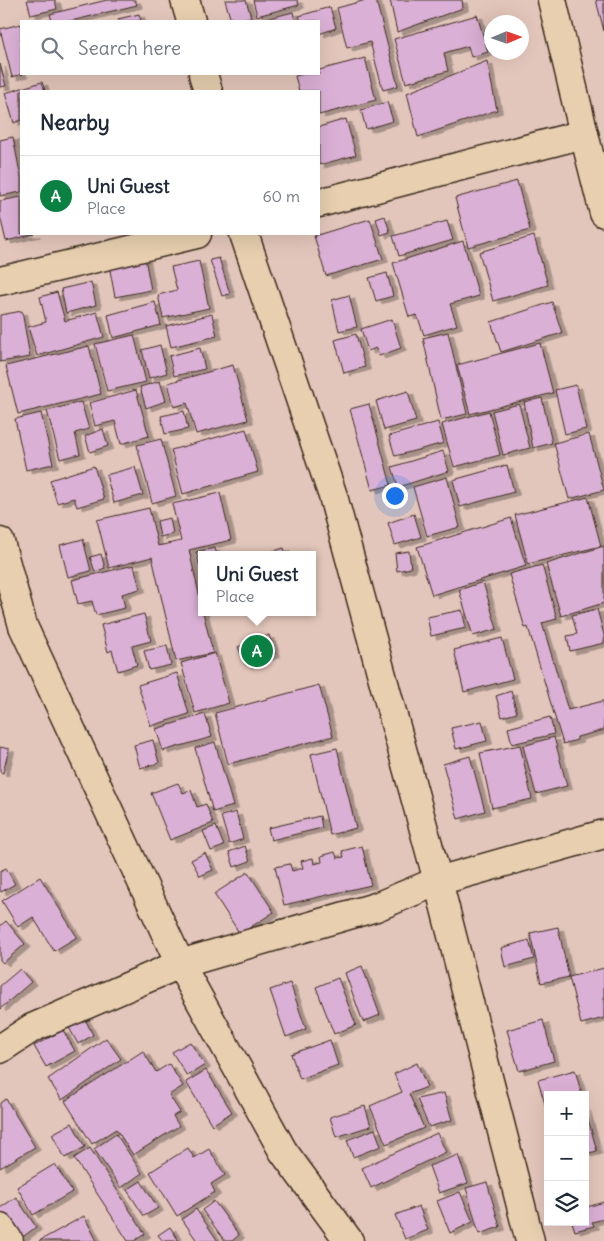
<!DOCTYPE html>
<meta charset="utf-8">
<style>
body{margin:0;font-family:Delius,sans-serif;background:#f2f2f3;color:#1f2937}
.controls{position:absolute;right:15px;bottom:15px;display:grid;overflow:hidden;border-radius:0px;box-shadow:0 5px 20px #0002}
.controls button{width:45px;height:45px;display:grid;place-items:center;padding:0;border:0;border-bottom:1px solid #e0e1e3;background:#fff;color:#1f2937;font:25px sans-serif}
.compass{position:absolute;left:484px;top:15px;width:45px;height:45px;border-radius:50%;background:#fff;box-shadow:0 5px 20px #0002;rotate:88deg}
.you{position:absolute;left:394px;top:495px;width:18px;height:18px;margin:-12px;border:4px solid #fff;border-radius:50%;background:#1a73e8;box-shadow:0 0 0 8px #1a73e833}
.badge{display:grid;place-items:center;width:32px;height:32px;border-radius:50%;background:#0b8043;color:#fff;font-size:16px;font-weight:700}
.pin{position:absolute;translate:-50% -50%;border:2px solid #fff;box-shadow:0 1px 5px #0006}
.popup{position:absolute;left:198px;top:551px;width:118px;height:65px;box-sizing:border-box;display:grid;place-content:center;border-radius:0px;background:#fff;filter:drop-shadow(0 1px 4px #0005);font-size:16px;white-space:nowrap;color:#747a83}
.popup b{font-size:19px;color:#1f2937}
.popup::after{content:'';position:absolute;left:50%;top:100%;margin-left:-10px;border:10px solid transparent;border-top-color:#fff}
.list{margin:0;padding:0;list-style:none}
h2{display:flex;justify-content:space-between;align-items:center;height:65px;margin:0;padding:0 20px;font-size:21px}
h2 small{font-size:16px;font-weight:400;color:#747a83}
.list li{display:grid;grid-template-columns:32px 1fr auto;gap:15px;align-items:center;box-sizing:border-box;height:80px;padding:0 20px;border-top:1px solid #e0e1e3}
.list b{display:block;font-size:19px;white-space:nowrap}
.list p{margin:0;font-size:16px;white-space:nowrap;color:#747a83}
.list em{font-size:16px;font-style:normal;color:#747a83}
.icon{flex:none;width:28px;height:28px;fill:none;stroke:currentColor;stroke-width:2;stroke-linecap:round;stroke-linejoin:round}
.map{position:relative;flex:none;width:604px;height:1241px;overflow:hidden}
.search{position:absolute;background:#fff;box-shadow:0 5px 20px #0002;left:20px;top:20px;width:300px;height:55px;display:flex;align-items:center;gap:12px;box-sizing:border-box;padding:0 18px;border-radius:0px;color:#747a83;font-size:19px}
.panel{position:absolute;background:#fff;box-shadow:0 5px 20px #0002;left:20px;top:90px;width:300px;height:145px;border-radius:0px}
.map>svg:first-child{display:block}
.building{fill:#dbb0d6;stroke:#3b2a1e;filter:url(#shadow)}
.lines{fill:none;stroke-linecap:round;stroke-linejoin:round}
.minor-casing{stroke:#3b2a1e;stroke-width:31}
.minor{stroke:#e7cfaf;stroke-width:28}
</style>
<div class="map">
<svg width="604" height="1241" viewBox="0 0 604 1241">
<defs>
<filter id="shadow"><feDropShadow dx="5.5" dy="3" stdDeviation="0" flood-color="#0004"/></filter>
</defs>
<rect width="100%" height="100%" fill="#e3c6bb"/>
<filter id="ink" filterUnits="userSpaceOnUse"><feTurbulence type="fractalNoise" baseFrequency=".02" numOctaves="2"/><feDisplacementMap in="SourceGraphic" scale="10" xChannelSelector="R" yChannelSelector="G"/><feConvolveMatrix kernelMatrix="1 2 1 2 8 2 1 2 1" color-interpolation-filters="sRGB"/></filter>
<g filter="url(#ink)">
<g class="building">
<polygon points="27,0 55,0 57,9 31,15"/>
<polygon points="107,0 135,0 137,5 71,21 52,21 50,14"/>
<polygon points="225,0 246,0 251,17 231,21"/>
<polygon points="253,0 297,0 299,5 257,16"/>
<polygon points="366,0 376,0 398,86 383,90 370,42 347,48 337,8"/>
<polygon points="390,0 462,0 463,8 397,32"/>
<polygon points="596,0 604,0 604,31"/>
<polygon points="330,7 336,28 319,34 319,21 301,21 299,16"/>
<polygon points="293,12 295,21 258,21"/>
<polygon points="139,14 141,21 119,21 118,19"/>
<polygon points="477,15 488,52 471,57 468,46 444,53 448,71 406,83 394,39"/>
<polygon points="21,24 21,74 23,74 12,77 0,29"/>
<polygon points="365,58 376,100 319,115 319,91 299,91 295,76 304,74 319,74 319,70"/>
<polygon points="487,61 497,110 418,137 407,93"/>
<polygon points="0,64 6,86 0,87"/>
<polygon points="42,82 45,91 21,91 21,120 14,123 5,93"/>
<polygon points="387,102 393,121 366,129 361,110"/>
<polygon points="346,119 356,155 319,165 319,127"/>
<polygon points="13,137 21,178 21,192 0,196 0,140"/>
<polygon points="517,181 530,230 468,247 455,198"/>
<polygon points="21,197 21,234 35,234 6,241 0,216 0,201"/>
<polygon points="385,216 390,232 381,235 376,219"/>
<polygon points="370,219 383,259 326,276 314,236"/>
<polygon points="447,221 453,240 399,256 393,236"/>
<polygon points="534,236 548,285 493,301 479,252"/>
<polygon points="463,241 479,296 450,304 457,325 424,335 417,315 409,317 393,263"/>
<polygon points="145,258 151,290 115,297 109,265"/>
<polygon points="219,258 230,294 222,296 210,260"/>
<polygon points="199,261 209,308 163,318 158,295 177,290 171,267"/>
<polygon points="387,273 393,296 376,301 369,278"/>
<polygon points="91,282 96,305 66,313 61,289"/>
<polygon points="57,292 65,321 97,312 104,337 37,356 28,327 46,322 40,297"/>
<polygon points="349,295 357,327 339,331 332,300"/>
<polygon points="155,302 161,325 113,338 108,315"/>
<polygon points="552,302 562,333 501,352 491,322"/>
<polygon points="22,311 30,357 0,362 0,315"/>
<polygon points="212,314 217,336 171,347 166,326"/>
<polygon points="392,319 401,348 379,356 376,348 368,351 361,329"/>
<polygon points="448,332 467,414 441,420 423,338"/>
<polygon points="356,334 365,367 344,373 335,340"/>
<polygon points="134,335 146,382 107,391 95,344"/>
<polygon points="540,343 553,393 470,414 457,365"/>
<polygon points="160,345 167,373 149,378 142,350"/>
<polygon points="89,346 101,394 18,414 6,366"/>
<polygon points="200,348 205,369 174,376 169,356"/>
<polygon points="233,365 248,420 196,434 187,403 174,407 168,383"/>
<polygon points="160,381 166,401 146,408 140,387"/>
<polygon points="576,385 586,429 565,434 555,390"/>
<polygon points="136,390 149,436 121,444 115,421 95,426 89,403"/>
<polygon points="408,391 416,421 384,430 376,401"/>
<polygon points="542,398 552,443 533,448 524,402"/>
<polygon points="81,402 89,429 75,433 80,454 60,459 47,411"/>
<polygon points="369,404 391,485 372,490 350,409"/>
<polygon points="519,404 530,448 503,455 492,411"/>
<polygon points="184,411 188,429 165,434 161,416"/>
<polygon points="489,411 500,455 454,467 442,424"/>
<polygon points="41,413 53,464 26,470 15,419"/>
<polygon points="438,422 444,443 395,456 389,436"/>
<polygon points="103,429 108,446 90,452 85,436"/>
<polygon points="246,429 258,472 183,494 171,450"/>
<polygon points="589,434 604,490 569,499 554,443"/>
<polygon points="161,439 176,496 152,503 137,445"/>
<polygon points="443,451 449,471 398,487 392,467"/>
<polygon points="507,465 514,492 460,507 453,480"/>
<polygon points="94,466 104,499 77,507 74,498 57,503 50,480"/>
<polygon points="135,467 143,495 114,503 106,475"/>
<polygon points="447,477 460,527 427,536 413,487"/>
<polygon points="220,493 231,540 189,550 202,607 202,612 203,612 213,653 176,661 152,557 109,568 97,520 149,508 158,546 181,541 172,504"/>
<polygon points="588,497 601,546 528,564 515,515"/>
<polygon points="414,514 421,537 395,545 388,523"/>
<polygon points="170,518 173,534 160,537 157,521"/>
<polygon points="511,518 526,566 432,595 417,547"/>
<polygon points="83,539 91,571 68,577 60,545"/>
<polygon points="604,546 604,603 561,616 546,564"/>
<polygon points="215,548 217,555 202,555 202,576 196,552"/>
<polygon points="284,548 286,555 260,555"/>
<polygon points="409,551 411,568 397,571 395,553"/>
<polygon points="101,554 105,568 95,572 90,557"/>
<polygon points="134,565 140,589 122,594 125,608 96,615 92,601 78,604 72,580"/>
<polygon points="542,565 557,619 542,623 568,710 603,701 604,707 604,730 577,737 577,740 563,744 528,627 525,628 509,574"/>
<polygon points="483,582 497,629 473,636 459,590"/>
<polygon points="597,609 604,635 604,643 570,651 567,636 577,634 572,615"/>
<polygon points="462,610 466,628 431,636 427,617"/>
<polygon points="144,614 151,641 132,646 137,665 118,671 112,650 108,652 101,625"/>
<polygon points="269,635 275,654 246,665 238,647"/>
<polygon points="502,638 513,679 464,692 454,650"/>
<polygon points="167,646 171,665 149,670 144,651"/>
<polygon points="215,653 229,703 195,713 181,663"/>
<polygon points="177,673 189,714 151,726 138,685"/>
<polygon points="319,685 333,736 228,764 215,713"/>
<polygon points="511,691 517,713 502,717 496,696"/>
<polygon points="205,714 212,737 163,751 156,729"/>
<polygon points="550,717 554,734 512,744 508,728"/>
<polygon points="482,721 487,741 456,749 451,728"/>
<polygon points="554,737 567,786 536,794 523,746"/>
<polygon points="153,740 159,763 140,768 134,745"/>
<polygon points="215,742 233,806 213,812 195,748"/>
<polygon points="520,745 532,799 492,808 480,753"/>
<polygon points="0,747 9,749 3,773 0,772"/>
<polygon points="337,748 356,828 330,835 311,754"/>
<polygon points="470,756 485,811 458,819 443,764"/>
<polygon points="178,783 183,793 191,790 197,807 206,804 213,823 170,840 151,793"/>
<polygon points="236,812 243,839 229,844 221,816"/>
<polygon points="320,816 322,828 271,840 268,828"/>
<polygon points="216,826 224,846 211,851 203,831"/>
<polygon points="245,846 250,861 234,867 229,852"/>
<polygon points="362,846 371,885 284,905 275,867 290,864 292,871 303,868 301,861 313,858 314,864 322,862 321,856 335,852 337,858 344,857 342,851"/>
<polygon points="205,853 213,870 200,876 191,860"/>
<polygon points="6,868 15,884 1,892 0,890 0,871"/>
<polygon points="248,872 274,912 240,934 214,894"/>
<polygon points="40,877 77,937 54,951 33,917 18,927 2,901"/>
<polygon points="6,921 25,944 3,963 0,960 0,926"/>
<polygon points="558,927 569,977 541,983 530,933"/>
<polygon points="529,940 534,959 505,967 501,948"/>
<polygon points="362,966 380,1015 363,1022 345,973"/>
<polygon points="604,968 604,1018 581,1024 569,977"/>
<polygon points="20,969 31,982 0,1009 0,986"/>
<polygon points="338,978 356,1025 334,1034 316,987"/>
<polygon points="290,983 306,1029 286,1037 270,990"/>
<polygon points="83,1015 93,1035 78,1044 67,1024"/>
<polygon points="543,1020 554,1061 519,1071 507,1030"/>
<polygon points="63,1030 75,1051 46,1067 34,1046"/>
<polygon points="106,1038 121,1059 62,1100 48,1079"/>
<polygon points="330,1040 338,1065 300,1079 291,1054"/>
<polygon points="190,1042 205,1065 187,1076 172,1052"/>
<polygon points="143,1051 156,1072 169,1064 183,1086 169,1095 180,1112 173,1116 179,1126 133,1155 116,1129 92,1144 65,1101"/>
<polygon points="417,1063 427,1087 409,1094 424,1128 386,1144 370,1106 402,1092 394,1074"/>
<polygon points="206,1070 232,1112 212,1125 186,1082"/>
<polygon points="575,1070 582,1095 548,1095 548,1115 538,1080"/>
<polygon points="444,1093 452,1120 429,1127 417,1099"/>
<polygon points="6,1099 35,1147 0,1168 0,1103"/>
<polygon points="365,1106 371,1126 336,1137 330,1117"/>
<polygon points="585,1108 597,1151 585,1154"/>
<polygon points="72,1123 85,1147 65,1158 52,1134"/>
<polygon points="375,1129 381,1146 353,1157 347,1140"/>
<polygon points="437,1133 446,1152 371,1188 362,1168"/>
<polygon points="116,1134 142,1173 121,1188 94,1149"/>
<polygon points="90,1148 145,1234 134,1241 128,1241 74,1158"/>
<polygon points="188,1148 194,1158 209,1149 225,1175 211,1184 215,1192 177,1216 150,1172"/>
<polygon points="458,1155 468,1183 439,1193 429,1166"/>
<polygon points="55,1164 72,1192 33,1215 17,1187"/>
<polygon points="141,1181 158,1208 144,1216 127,1190"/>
<polygon points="487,1182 500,1227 479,1234 466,1188"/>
<polygon points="460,1192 473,1222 450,1233 437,1201"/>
<polygon points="16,1197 36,1227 20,1239 0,1210 0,1208"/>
<polygon points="214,1201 239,1235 232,1241 225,1241 202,1210"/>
<polygon points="604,1202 604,1219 592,1222 594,1226 575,1231 572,1222 585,1222 585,1203 587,1207"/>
<polygon points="419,1206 428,1230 405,1239 395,1215"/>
<polygon points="196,1209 218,1241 197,1241 182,1219"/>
<polygon points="84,1216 97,1241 39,1241"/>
<polygon points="170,1227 179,1241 163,1241 158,1235"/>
</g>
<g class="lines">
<g class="minor-casing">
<g id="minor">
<polyline points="185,0 191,21"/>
<polyline points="552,0 584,134 604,213"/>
<polyline points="203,74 208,91"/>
<polyline points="319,203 584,134"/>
<polyline points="244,234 333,496 438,881 530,1241"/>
<polyline points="0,281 197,234"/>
<polyline points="0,542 23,626 180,964 283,1151 349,1241"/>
<polyline points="0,1049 32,1028 180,964 376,907 438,881 604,834"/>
<polyline points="0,1228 9,1241"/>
</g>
</g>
<use href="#minor" class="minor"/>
</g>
</g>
</svg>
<div class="controls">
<button>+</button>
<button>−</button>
<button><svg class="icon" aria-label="layers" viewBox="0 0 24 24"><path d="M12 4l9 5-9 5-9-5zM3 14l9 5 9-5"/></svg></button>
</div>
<svg class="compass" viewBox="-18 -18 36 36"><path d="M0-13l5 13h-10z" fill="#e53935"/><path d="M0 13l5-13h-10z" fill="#747a83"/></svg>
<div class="you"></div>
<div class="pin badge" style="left:257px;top:651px">A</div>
<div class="popup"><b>Uni Guest</b>Place</div>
<div class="search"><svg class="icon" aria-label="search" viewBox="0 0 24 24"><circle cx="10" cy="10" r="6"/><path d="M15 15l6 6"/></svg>Search here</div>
<section class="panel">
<h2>Nearby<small></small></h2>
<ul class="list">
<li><span class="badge">A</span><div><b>Uni Guest</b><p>Place</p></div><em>60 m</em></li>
</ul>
</section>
</div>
